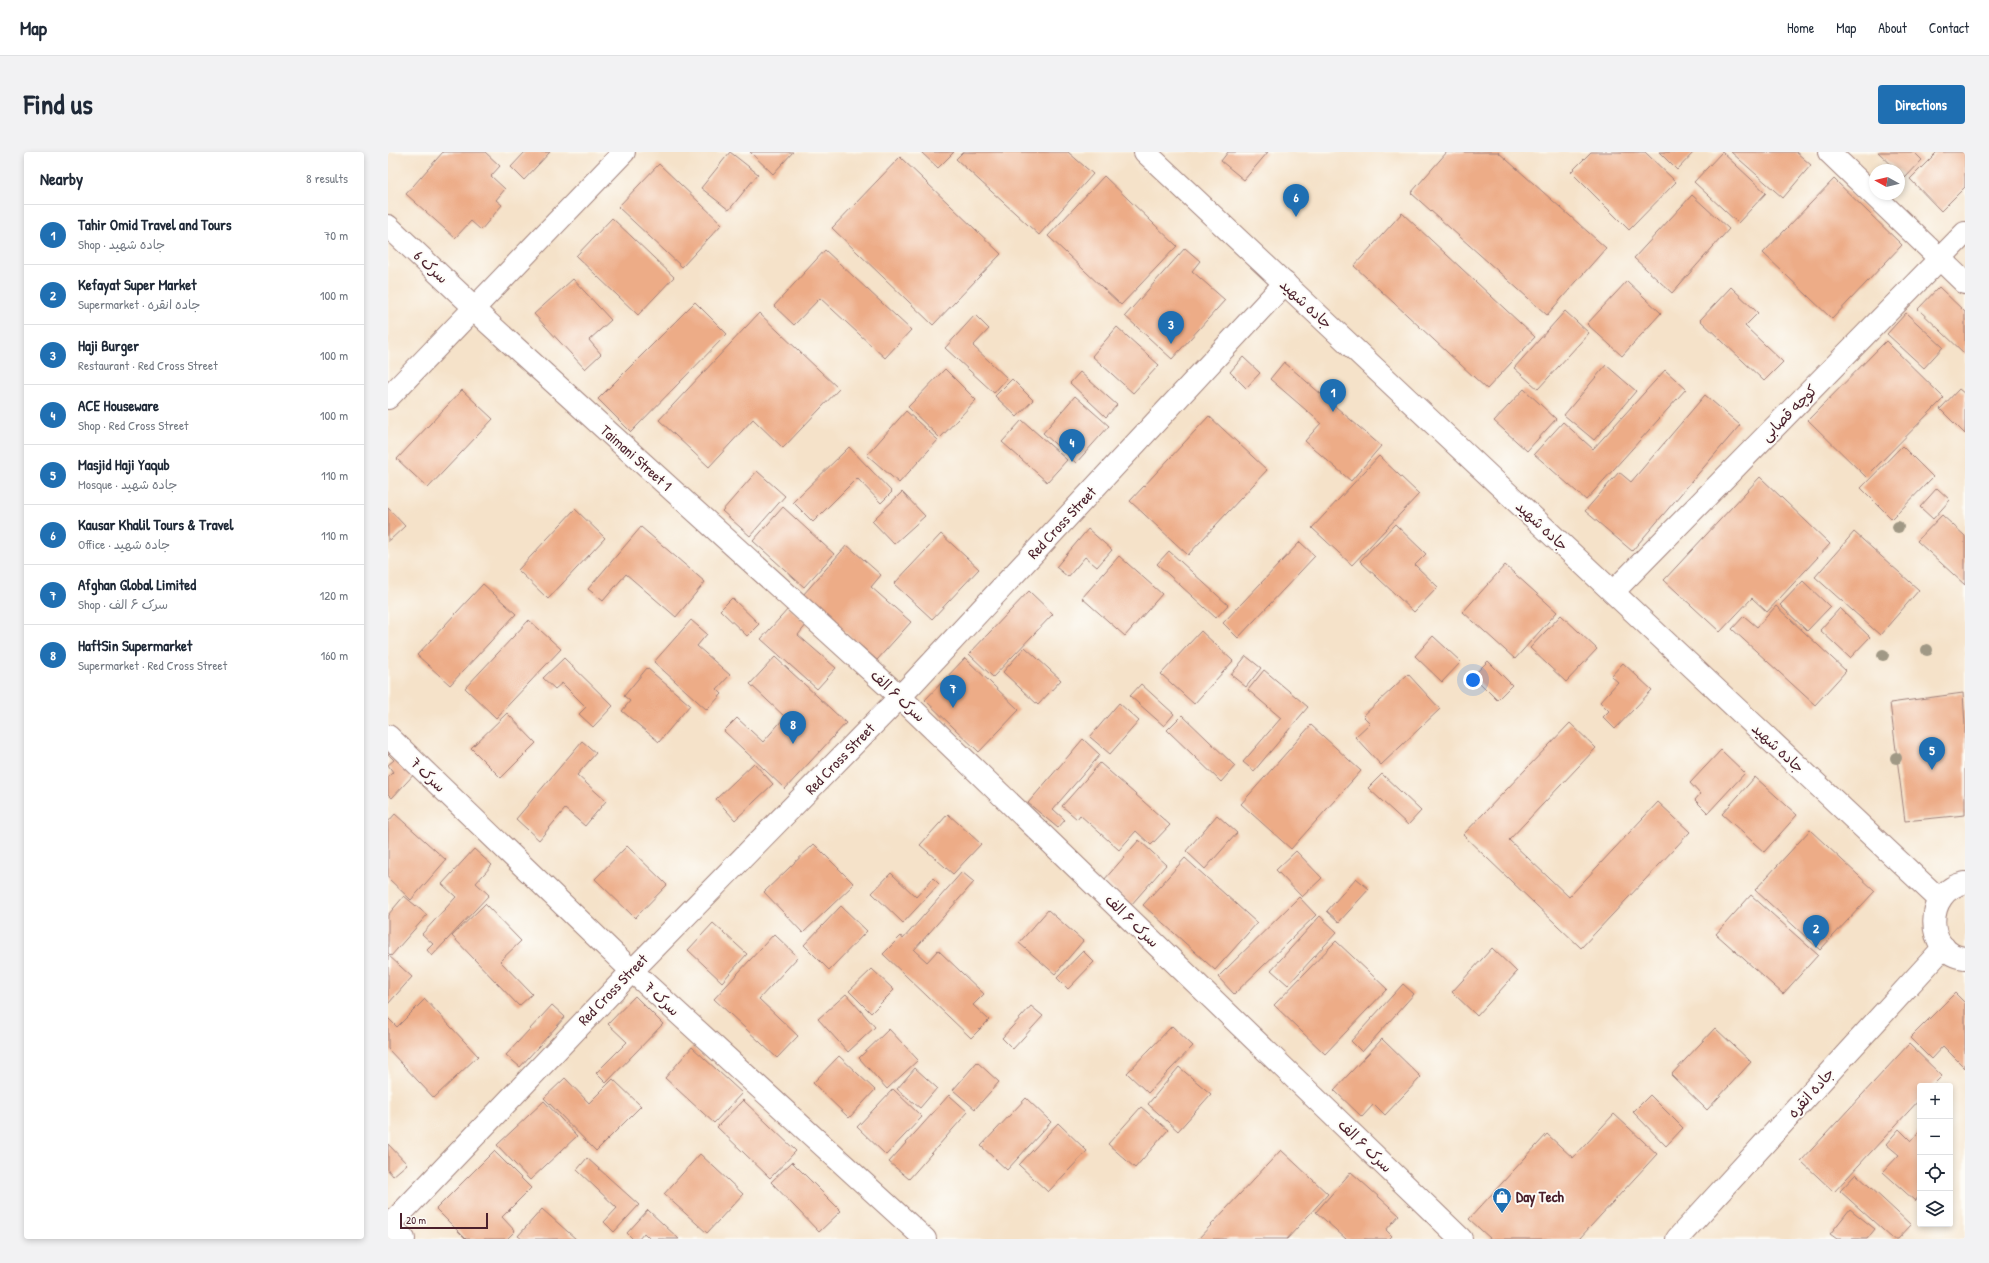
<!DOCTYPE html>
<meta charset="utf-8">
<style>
body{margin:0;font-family:"Patrick Hand","Playpen Sans Arabic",sans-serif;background:#f2f2f3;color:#1f2937}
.controls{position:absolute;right:12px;bottom:12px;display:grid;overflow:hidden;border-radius:4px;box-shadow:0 2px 6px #0003}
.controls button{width:36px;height:36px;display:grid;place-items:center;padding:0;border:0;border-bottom:1px solid #e0e1e3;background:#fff;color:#1f2937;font:20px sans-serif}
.compass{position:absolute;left:1481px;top:12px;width:36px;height:36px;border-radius:50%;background:#fff;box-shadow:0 2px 6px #0003;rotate:278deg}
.scale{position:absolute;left:12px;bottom:10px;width:88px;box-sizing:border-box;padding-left:4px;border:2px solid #4a1f2b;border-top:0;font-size:11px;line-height:14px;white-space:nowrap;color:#4a1f2b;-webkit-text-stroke:3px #fdfcf7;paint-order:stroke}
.you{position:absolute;left:1085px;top:528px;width:14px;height:14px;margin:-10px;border:3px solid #fff;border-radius:50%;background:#1a73e8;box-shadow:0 0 0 6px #1a73e833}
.badge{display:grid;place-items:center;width:26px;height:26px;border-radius:50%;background:#1f6fb2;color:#fff;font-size:13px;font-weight:700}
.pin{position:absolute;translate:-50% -33px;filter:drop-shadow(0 1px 2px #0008)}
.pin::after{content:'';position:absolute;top:21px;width:14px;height:12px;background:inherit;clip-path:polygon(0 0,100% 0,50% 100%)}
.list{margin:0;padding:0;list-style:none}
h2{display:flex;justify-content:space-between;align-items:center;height:52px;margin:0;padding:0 16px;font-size:17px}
h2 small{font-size:13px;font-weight:400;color:#747a83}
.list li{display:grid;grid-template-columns:26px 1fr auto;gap:12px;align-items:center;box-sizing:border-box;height:60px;padding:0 16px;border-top:1px solid #e0e1e3}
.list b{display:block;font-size:15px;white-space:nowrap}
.list p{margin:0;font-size:13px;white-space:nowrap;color:#747a83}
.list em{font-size:13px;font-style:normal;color:#747a83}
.icon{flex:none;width:22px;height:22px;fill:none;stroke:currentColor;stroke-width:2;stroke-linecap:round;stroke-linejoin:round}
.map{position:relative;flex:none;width:1577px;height:1087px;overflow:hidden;border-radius:4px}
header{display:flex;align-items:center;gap:24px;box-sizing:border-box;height:56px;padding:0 20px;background:#fff;border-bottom:1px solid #e0e1e3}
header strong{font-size:19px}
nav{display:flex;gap:22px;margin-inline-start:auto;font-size:14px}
.intro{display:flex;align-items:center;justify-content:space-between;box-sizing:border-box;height:96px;padding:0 24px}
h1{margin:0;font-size:28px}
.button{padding:10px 18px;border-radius:4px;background:#1f6fb2;color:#fff;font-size:14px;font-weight:700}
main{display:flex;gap:24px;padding:0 24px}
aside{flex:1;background:#fff;border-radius:4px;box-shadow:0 2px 6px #0003}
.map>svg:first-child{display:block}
.building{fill:#edac87}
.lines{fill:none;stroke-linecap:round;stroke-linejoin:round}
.street-casing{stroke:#a0807a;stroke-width:24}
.secondary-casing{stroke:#a0807a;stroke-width:24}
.street{stroke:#fff;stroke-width:22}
.secondary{stroke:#fff;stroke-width:22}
.tree{fill:#a09885}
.labels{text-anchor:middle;stroke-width:4;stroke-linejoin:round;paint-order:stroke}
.street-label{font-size:15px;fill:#4a1f2b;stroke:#fdfcf7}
.poi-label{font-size:15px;font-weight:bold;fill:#4a1f2b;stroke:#fdfcf7;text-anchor:start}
</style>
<header>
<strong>Map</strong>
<nav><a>Home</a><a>Map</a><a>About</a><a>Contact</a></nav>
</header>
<div class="intro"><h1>Find us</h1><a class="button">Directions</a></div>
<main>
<aside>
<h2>Nearby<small>8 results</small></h2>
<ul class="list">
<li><span class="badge">1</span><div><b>Tahir Omid Travel and Tours</b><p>Shop · جاده شهید</p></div><em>70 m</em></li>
<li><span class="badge">2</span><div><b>Kefayat Super Market</b><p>Supermarket · جاده انقره</p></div><em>100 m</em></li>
<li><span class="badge">3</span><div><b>Haji Burger</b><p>Restaurant · Red Cross Street</p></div><em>100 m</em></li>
<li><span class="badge">4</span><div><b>ACE Houseware</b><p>Shop · Red Cross Street</p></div><em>100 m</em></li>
<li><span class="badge">5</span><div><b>Masjid Haji Yaqub</b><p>Mosque · جاده شهید</p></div><em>110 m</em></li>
<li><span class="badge">6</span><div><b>Kausar Khalil Tours &amp; Travel</b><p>Office · جاده شهید</p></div><em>110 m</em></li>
<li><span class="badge">7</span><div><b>Afghan Global Limited</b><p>Shop · سرک ۶ الف</p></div><em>120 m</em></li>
<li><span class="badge">8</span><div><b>HaftSin Supermarket</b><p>Supermarket · Red Cross Street</p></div><em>160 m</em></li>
</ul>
</aside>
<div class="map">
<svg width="1577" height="1087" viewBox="0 0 1577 1087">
<rect width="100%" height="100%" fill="#fdfcf7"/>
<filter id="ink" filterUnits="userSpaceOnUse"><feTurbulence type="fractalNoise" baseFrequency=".025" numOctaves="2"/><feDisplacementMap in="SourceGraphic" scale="8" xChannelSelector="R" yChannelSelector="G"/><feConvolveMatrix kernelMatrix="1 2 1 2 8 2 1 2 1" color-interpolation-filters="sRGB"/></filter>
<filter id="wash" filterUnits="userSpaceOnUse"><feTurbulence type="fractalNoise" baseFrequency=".012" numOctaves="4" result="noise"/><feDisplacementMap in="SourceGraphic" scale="16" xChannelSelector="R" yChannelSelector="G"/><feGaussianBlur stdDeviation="0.9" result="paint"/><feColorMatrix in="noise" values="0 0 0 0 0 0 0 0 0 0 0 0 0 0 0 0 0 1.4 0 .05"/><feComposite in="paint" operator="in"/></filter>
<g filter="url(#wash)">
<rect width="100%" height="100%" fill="#f5e2c9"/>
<g id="blocks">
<g class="building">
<polygon points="55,0 97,0 112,14 103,24 117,37 108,48 114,53 93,78 83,69 67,86 18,42"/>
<polygon points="137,0 162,0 136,28 123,15"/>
<polygon points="342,0 370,22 341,58 313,36"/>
<polygon points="362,0 405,0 385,22"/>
<polygon points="533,0 566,0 550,16"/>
<polygon points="575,0 680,0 705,22 651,83 568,7"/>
<polygon points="840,0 880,0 856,28 833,9"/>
<polygon points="1059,0 1110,0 1218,96 1159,163 1023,41"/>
<polygon points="1203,0 1257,0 1288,30 1241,78 1183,20"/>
<polygon points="1271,0 1306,0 1289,18"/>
<polygon points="1334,0 1378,41 1350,71 1306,30"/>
<polygon points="1343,0 1408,0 1423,13 1395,46"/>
<polygon points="1490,0 1526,0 1534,8 1517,26 1511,18 1509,18"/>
<polygon points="1549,0 1577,0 1577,35 1553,59 1522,27"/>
<polygon points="512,5 613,102 545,173 444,76"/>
<polygon points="271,12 334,72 294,115 230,55"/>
<polygon points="716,24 789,94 733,153 660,84"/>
<polygon points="1446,27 1514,93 1444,167 1375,101"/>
<polygon points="1304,43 1341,77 1284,141 1246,106"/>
<polygon points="1014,61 1147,185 1099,237 966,114"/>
<polygon points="224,66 286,125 250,163 188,104"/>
<polygon points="797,96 812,109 804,119 837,148 784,207 737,164"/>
<polygon points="437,98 523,178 497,206 432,146 406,173 386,154"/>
<polygon points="185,127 223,168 201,188 213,202 197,217 146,162"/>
<polygon points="1239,129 1273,161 1234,204 1199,172"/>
<polygon points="1343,135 1370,161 1357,174 1395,210 1376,229 1312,168"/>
<polygon points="1551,135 1577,160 1577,202 1530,157"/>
<polygon points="307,150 339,182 243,280 210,247"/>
<polygon points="1177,159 1201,181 1150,237 1126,216"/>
<polygon points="371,161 451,237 395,296 365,267 321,315 271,268"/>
<polygon points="1518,161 1555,195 1536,216 1499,182"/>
<polygon points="587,163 601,177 585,194 619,226 606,241 557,196"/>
<polygon points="729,175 771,213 745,241 704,204"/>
<polygon points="1498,189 1556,246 1478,325 1420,268"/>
<polygon points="855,205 872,221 858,236 842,220"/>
<polygon points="896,210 993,294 963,329 917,289 933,271 882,227"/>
<polygon points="1218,213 1248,239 1206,288 1176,263"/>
<polygon points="557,217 588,248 552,286 520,255"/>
<polygon points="1277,218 1298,237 1198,348 1146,302 1175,270 1205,297"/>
<polygon points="692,220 729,253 718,265 682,231"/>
<polygon points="624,227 645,248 629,265 607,244"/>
<polygon points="1136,237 1168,267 1139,299 1106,269"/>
<polygon points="1571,237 1577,242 1577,282 1552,257"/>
<polygon points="74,238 105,267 40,336 9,307"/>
<polygon points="1317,243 1352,273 1244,399 1197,359 1231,320 1243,330"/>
<polygon points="687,244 721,274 688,311 655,281"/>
<polygon points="518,259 550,288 511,331 479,303"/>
<polygon points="821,264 879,318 800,403 742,349"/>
<polygon points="634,268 679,308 659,330 614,290"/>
<polygon points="1514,294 1545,325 1504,367 1473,336"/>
<polygon points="461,295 504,340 493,351 469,326 425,370 405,350"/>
<polygon points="991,304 1031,342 964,413 924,376"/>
<polygon points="369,319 397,344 362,384 334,359"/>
<polygon points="1372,325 1442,392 1379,460 1364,446 1332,480 1276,428"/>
<polygon points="1549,336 1562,348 1545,367 1532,355"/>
<polygon points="514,340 537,364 506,392 484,369"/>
<polygon points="395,355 446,402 416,435 365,389"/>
<polygon points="0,356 17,374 0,390"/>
<polygon points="187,357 217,386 160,447 130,418"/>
<polygon points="1554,363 1577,384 1577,433 1529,389"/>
<polygon points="1007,372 1038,402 1027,413 1050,435 1026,460 972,409"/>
<polygon points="253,375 317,430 288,465 238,422 215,449 200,437"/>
<polygon points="700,377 724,398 709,415 697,405 680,425 668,415"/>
<polygon points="1466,380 1531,438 1492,483 1427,425"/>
<polygon points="553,382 591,417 544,467 506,432"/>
<polygon points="912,390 927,404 850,486 835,471"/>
<polygon points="459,393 493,423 483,435 523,470 489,508 415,443"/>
<polygon points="781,399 840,453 828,466 769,412"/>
<polygon points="731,404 774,442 737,484 694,446"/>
<polygon points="1117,413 1169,460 1127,507 1075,460"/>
<polygon points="1415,429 1442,455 1419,479 1392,453"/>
<polygon points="95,432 128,462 62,533 29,503"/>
<polygon points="641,439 665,462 605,525 581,502"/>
<polygon points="344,446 371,472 359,484 332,458"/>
<polygon points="1388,454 1458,519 1427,553 1344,477 1356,464 1369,475"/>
<polygon points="401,456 419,472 410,483 448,516 429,537 373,487"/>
<polygon points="1452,456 1482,485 1462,506 1432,478"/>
<polygon points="1173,463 1209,497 1178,530 1142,496"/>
<polygon points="141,468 173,497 108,566 77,536"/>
<polygon points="303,468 319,482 309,494 342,523 329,537 334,542 319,558 266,510"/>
<polygon points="813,479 845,509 806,552 773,522"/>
<polygon points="1045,484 1073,510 1054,530 1027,504"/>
<polygon points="637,495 673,528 650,553 615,520"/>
<polygon points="858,504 873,516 858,535 843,523"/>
<polygon points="387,505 458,571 397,637 336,579 349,566 375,590 397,565 362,532"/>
<polygon points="176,506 225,554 205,575 191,562 198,555 174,531 167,537 155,526"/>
<polygon points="577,506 631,558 591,600 537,548"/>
<polygon points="1100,509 1124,533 1109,548 1085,524"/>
<polygon points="1235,511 1264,538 1227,577 1215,565 1221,559 1212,550 1230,530 1223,524"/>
<polygon points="259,516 302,553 271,590 234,559 242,549 236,544"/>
<polygon points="876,518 920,555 866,619 855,610 893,566 860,538"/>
<polygon points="1020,522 1052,557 993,613 967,585 982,571 975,564"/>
<polygon points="753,532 786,562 776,574 742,544"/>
<polygon points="1575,541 1577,573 1577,663 1517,669 1502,551"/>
<polygon points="731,551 751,569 722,602 702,585"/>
<polygon points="119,561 148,591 113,626 83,596"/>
<polygon points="794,563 847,614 833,630 779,578"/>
<polygon points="1182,571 1208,596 1121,688 1181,745 1270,650 1302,680 1193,796 1075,683"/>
<polygon points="923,573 973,619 903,697 853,652"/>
<polygon points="695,587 712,603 665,657 677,668 670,676 640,651"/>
<polygon points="0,588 30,618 4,646 0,642 0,625 5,620 0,613 6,608 0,602"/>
<polygon points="194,589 208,601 189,623 218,649 197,674 177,657 151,688 128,667"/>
<polygon points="1333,598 1357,621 1320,661 1307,648 1312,642 1302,631"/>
<polygon points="366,611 385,632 347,668 328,647"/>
<polygon points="712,611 782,673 763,693 748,679 731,698 692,663 689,667 674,654"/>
<polygon points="994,622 1033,659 1020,673 980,636"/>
<polygon points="1367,625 1409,663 1376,700 1334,662"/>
<polygon points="7,662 58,708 23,748 0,726 0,670"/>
<polygon points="560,662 593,692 565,722 532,693"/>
<polygon points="829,663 849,681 817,717 798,699"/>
<polygon points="1422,678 1487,739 1432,798 1367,738"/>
<polygon points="751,688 778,713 743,753 716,728"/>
<polygon points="426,692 466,732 415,781 376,740"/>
<polygon points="239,694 279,733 247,766 207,727"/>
<polygon points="86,697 104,713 88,731 101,743 44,804 39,798 45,792 34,782 68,745 54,732"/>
<polygon points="908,699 934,726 914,745 888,718"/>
<polygon points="797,706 869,771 827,818 755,753"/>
<polygon points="574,720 586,730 526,798 539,810 550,798 596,842 585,853 601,868 583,886 495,802 513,784 515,787"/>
<polygon points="503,721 528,745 545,726 551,732 515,771 484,741"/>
<polygon points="968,726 981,737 951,770 939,759"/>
<polygon points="1363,743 1430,803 1395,842 1328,782"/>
<polygon points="16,744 39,763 3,804 0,801 0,763"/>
<polygon points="911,745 928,763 846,842 830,825"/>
<polygon points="97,752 133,789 112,809 144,842 131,854 64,784"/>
<polygon points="453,754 479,779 441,818 416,793"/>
<polygon points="660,758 695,789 667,822 631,791"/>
<polygon points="932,764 949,780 900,833 883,818"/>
<polygon points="325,771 359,802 334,830 300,798"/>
<polygon points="386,782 410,805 371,847 410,884 389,906 326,847"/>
<polygon points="948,789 999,837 937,902 886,853"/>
<polygon points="1104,796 1129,820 1089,864 1064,840"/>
<polygon points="695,799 706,810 680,837 669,826"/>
<polygon points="0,803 24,825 0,852"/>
<polygon points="484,817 506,838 483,861 461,839"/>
<polygon points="1015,832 1026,842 974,900 963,889"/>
<polygon points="1567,841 1577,851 1577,916 1555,894 1543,907 1522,886"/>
<polygon points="458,842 487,875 460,900 430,867"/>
<polygon points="247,844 275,872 218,931 208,921 239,890 220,872"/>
<polygon points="37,847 90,904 46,946 0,897 0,866 9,875"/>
<polygon points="164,853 177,865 132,915 118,903"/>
<polygon points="643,854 655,864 625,897 614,886"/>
<polygon points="784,874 805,894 760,941 739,921"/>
<polygon points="1327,876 1363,910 1319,958 1283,923"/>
<polygon points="501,877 530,908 499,937 471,906"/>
<polygon points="994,887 1033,925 997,963 986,952 974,965 946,938"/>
<polygon points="1521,892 1554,924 1544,934 1532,934 1532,947 1446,1040 1413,1009"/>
<polygon points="304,895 354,941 326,971 277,926"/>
<polygon points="451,904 487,938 461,966 425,931"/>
<polygon points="589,910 611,930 587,957 565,938"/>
<polygon points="791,915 823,942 790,979 760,952"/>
<polygon points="527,916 549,936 532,956 509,937"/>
<polygon points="177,926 201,951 225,927 253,954 208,999 156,946"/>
<polygon points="505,937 534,965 498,1003 469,975"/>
<polygon points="561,943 580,960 521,1027 501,1010"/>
<polygon points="1262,943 1295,976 1278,994 1245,960"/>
<polygon points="638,946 663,970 619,1018 593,994"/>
<polygon points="355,948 408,999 382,1026 329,975"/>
<polygon points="156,949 189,984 142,1028 109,993"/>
<polygon points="753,955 780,978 747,1016 720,992"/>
<polygon points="1226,962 1269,1002 1191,1087 1103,1087 1081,1067 1159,982 1185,1006"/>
<polygon points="670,971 699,999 660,1040 631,1013"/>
<polygon points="1511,977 1523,989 1532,978 1532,1043 1527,1049 1495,1020 1511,1003 1498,992"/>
<polygon points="0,992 19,1012 5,1024 0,1018"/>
<polygon points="893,998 940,1042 899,1087 810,1087"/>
<polygon points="106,999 143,1036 114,1065 127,1079 119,1087 78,1087 48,1057"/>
<polygon points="312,1002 355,1042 319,1081 276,1042"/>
<polygon points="199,1006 251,1053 226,1080 216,1070 229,1056 189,1018"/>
<polygon points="404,1010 453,1059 431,1080 383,1030"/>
<polygon points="963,1020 1011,1063 998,1078 1004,1084 1001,1087 958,1087 928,1060"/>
<polygon points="1468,1022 1523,1073 1510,1087 1505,1087 1452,1039"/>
<polygon points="154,1057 188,1087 134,1087 130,1084"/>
<polygon points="1462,1057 1487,1077 1479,1087 1449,1087 1442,1082"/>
<polygon points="260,1058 291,1087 262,1087 256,1081 251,1087 245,1087 239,1081"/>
</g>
</g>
</g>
<g filter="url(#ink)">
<use href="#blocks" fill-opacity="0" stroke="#a0807a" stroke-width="1"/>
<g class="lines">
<g class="street-casing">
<g id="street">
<polyline points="1441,0 1577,131"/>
<polyline points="0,74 87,156"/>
<polyline points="85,157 512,545 1073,1087"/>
<polyline points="0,246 236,0"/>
<polyline points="1225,440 1577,81"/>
<polyline points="0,584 244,819 537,1087"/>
<polyline points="0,1072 16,1087"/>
<polyline points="0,1075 244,819 512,545 897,131"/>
</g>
</g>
<g class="secondary-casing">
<g id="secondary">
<polyline points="757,0 1551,747"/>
<path d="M1577,731c-41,7 -41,71 0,75"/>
<polyline points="1289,1087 1556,795"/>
</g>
</g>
<use href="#street" class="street"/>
<use href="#secondary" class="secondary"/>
</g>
<g class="tree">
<circle cx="1510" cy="375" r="6"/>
<circle cx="1539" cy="498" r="6"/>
<circle cx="1495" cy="503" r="6"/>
<circle cx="1508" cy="606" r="6"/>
</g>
</g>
<defs>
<g id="shop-pin" transform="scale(1)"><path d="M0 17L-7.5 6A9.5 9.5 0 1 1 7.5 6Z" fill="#1f6fb2" stroke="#fdfcf7"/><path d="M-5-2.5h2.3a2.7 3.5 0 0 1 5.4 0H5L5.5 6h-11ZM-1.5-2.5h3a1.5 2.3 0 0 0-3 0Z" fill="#fff"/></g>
</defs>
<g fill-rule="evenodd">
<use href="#shop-pin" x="1114" y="1045"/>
</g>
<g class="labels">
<g class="street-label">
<text transform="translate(43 115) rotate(43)" y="5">سرک 6</text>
<text transform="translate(918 152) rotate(43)" y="5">جاده شهید</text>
<text transform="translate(1401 261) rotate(-45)" y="5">کوچه قصابی</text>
<text transform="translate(248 306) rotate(42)" y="5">Taimani Street 1</text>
<text transform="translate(674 371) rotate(-47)" y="5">Red Cross Street</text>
<text transform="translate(1154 374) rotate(43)" y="5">جاده شهید</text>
<text transform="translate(510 544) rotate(43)" y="5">سرک ۶ الف</text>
<text transform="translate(1390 596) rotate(43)" y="5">جاده شهید</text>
<text transform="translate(452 607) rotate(-46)" y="5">Red Cross Street</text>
<text transform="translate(40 623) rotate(44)" y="5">سرک 7</text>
<text transform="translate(744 769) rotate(44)" y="5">سرک ۶ الف</text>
<text transform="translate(225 838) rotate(-46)" y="5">Red Cross Street</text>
<text transform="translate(274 847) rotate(43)" y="5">سرک 7</text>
<text transform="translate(1423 941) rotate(-48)" y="5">جاده انقره</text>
<text transform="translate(977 994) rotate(44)" y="5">سرک ۶ الف</text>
</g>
<g class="poi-label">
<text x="1128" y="1050">Day Tech</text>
</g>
</g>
</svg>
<div class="controls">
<button>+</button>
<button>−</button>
<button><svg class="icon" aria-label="locate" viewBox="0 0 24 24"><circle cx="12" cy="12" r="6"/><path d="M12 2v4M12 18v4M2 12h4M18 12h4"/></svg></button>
<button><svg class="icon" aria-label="layers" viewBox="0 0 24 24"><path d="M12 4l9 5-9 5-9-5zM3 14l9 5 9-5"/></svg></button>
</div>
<svg class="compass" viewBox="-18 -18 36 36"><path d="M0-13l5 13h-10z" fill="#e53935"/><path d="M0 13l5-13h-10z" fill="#747a83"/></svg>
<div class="scale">20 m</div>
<div class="you"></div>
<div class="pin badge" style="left:945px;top:260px">1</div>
<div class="pin badge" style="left:1428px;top:796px">2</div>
<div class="pin badge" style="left:783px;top:192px">3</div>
<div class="pin badge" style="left:684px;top:310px">4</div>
<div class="pin badge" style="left:1544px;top:618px">5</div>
<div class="pin badge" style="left:908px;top:65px">6</div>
<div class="pin badge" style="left:565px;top:556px">7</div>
<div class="pin badge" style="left:405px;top:592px">8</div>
</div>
</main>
